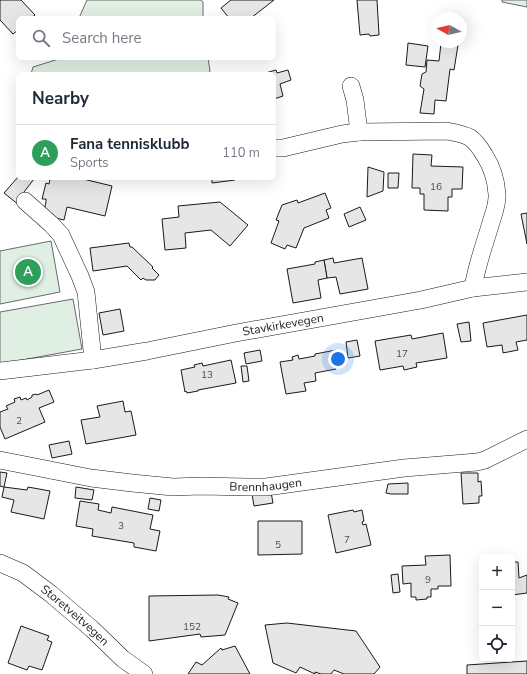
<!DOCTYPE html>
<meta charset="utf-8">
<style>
body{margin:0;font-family:"Nunito Sans",sans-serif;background:#f6f6f7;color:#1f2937}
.controls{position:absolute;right:12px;bottom:12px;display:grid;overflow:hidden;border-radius:6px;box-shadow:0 4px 16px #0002}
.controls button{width:36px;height:36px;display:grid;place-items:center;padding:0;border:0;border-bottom:1px solid #e0e1e3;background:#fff;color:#1f2937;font:20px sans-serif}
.compass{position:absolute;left:431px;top:12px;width:36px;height:36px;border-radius:50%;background:#fff;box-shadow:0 4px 16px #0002;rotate:278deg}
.you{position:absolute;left:338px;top:359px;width:14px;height:14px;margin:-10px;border:3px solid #fff;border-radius:50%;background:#1a73e8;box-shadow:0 0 0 6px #1a73e833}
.badge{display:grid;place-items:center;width:26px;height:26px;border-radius:50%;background:#c62828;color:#fff;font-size:13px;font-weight:700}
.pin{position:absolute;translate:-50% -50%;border:2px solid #fff;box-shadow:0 1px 4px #0006}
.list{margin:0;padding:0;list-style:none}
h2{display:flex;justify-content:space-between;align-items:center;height:52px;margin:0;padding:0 16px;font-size:17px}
h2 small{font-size:13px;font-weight:400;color:#747a83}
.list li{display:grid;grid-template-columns:26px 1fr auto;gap:12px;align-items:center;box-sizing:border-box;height:56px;padding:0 16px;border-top:1px solid #e0e1e3}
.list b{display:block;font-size:15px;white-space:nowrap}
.list p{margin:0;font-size:13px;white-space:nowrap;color:#747a83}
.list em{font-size:13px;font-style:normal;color:#747a83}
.icon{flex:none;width:22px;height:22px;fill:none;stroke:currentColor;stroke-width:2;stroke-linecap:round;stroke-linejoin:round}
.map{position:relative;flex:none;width:527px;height:674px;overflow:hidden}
.search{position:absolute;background:#fff;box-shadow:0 4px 16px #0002;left:16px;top:16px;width:260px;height:44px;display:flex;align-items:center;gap:10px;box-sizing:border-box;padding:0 14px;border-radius:6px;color:#747a83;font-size:15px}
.panel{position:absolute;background:#fff;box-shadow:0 4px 16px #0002;left:16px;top:72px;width:260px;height:108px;border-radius:6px}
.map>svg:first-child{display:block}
.green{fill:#e0efe3;stroke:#6a6a6a}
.building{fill:#e6e6e6;stroke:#1a1a1a}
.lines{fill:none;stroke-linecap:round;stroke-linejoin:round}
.minor-casing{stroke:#1a1a1a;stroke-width:18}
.minor{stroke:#fff;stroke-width:17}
.labels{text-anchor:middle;stroke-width:3;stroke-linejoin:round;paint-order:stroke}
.number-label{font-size:10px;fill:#4d4d4d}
.street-label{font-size:12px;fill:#1a1a1a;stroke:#fff}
</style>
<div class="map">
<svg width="527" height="674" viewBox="0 0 527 674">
<rect width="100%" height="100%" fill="#fff"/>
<g class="green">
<polygon points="87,0 201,0 203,2 203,18 79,18"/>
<polygon points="502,0 527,0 527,7 502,2"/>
<polygon points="62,58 208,58 210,71 208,74 31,74 33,67"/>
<polygon points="51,241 60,292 0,304 0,251"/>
<polygon points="73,299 82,349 0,364 0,312"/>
</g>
<g class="building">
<polygon points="0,0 21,0 35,15 31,18 18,18 18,30 13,34 0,20"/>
<polygon points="231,0 274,0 251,18 229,18 221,8"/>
<polygon points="357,0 377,0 379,35 370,36 369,34 360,35"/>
<polygon points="408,43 428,46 425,67 406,65"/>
<polygon points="441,43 458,45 454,70 450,69 446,101 435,100 434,114 420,113 424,89 420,86 422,74 426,72 427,60 439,61"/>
<polygon points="276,70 277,73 288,70 291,80 280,84 283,96 274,99 274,74 262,74"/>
<polygon points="413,154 432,155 431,166 463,167 462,189 452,189 452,197 448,197 448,211 424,210 424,194 420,194 420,188 412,188"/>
<polygon points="368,167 384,172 383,191 367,197"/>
<polygon points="388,173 399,173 398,188 388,188"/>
<polygon points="18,177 18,178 33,178 34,179 24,192 27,195 19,205 4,193"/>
<polygon points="45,178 79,178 112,186 105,216 67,207 64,220 43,215 46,202 46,199 42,199 46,183 49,184 50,179"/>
<polygon points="212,178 235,178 235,180 212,183"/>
<polygon points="325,193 331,208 326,210 329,218 304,228 296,248 287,245 285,249 271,243 279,221 276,220 282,205 297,200 298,203"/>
<polygon points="220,202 248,225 230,246 211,230 185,233 186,248 165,250 162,219 179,217 178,206"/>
<polygon points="360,207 366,220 349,227 344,214"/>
<polygon points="527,213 527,244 521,214"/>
<polygon points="129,243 130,247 132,247 153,267 152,268 159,275 155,280 146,280 143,278 141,280 127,266 93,271 90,248"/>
<polygon points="333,258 334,263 362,258 368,289 340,294 336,277 327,278 324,260"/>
<polygon points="324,260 327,278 318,280 321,298 293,303 287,269 315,264 315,262"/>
<polygon points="120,309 124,331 103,335 99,313"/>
<polygon points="527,315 527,340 516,342 518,350 503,353 502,345 487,347 483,323"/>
<polygon points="469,322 471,341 461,342 457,324"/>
<polygon points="443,333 447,358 416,363 417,367 404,370 403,366 380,370 375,341 411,335 412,339"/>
<polygon points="357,340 360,356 348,358 346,342"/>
<polygon points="260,350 262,361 246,364 244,353"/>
<polygon points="336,350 337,357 335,357 336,369 315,373 316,381 304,383 306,391 286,394 280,362 293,360 292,357 298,355 299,359 315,356 315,354"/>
<polygon points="231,360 236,383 198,390 198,391 187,393 186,391 185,392 181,370 195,367 194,365 202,363 203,366"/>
<polygon points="241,366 247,366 249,381 243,382"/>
<polygon points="49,390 54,402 39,408 45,422 5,439 0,427 0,412 8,409 6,406 15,402 14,399 20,397 21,400 26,398 27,400 32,397 32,395 36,394 37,395"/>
<polygon points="123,401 125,412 131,411 136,435 86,444 81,420 100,417 97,406"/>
<polygon points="69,441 72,454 52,458 49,445"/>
<polygon points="0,472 7,473 4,487 0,486"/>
<polygon points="461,473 478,473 478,482 481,481 482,496 479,496 479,503 463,504"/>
<polygon points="408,483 408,494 391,494 386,493 388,484"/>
<polygon points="4,487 27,490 28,487 50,491 44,519 11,512 14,500 2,497"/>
<polygon points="76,487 94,490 92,500 75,498"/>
<polygon points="271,492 273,503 254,506 252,494"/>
<polygon points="150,498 161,500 159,511 148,509"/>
<polygon points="80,501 99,504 98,510 111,513 112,507 153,515 150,529 160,531 156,551 134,547 134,543 92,536 93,529 76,526"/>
<polygon points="353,510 354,512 362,510 364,521 362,522 363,525 366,524 371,545 336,553 328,515"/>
<polygon points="258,521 302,521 302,554 258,555"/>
<polygon points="450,555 451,586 438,586 438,589 431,589 431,597 427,597 427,599 416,600 416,597 411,597 411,583 403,584 402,566 426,565 425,556"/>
<polygon points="512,562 518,562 519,578 527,575 527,593 512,595"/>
<polygon points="398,574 400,592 393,593 391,575"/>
<polygon points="218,595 229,597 228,599 238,603 225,635 201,637 200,634 149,641 149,596"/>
<polygon points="287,623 356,631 380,667 374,674 344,674 334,670 331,674 321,674 315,672 315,674 300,667 296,673 273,663 265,625"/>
<polygon points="21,626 49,636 47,640 52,642 42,670 29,666 27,670 8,663"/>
<polygon points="235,646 250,674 188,674 196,662 202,665 221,648 222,650"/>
<polygon points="527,661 527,674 467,674 467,665"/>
</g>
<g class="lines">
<g class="minor-casing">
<g id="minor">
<polyline points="351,86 355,100 359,132"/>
<path d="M274,148h9l59,-14 17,-2 88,-1c22,4 26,5 38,25 7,11 11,24 12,38 1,11 -5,24 -8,35 -6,20 -13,39 -16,59"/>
<polyline points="25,201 52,225 61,235 80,276 86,292 93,360"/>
<path id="s1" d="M0,371l93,-11 54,-9 89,-18 185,-33 52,-12 54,-6"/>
<path id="s2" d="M0,460l91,18 41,5 41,4 28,-1 46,1h19l138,-19 73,-6 8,-2 42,-21"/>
<path id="s3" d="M0,563l23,10 28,21 41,35 31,30 21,15"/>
</g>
</g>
<use href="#minor" class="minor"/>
</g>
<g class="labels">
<g class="number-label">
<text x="436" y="190">16</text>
<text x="402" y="357">17</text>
<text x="207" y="378">13</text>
<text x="19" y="424">2</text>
<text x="121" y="529">3</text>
<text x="347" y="543">7</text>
<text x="278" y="548">5</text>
<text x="428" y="583">9</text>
<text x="192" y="630">152</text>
</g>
<g class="street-label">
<text dy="4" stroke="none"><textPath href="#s1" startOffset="287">Stavkirkevegen</textPath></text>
<text dy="4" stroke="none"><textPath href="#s2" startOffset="268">Brennhaugen</textPath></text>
<text dy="4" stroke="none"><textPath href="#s3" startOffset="92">Storetveitvegen</textPath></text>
</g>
</g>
</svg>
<div class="controls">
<button>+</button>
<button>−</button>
<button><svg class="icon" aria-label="locate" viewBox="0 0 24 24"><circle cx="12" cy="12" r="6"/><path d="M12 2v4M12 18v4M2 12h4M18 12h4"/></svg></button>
</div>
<svg class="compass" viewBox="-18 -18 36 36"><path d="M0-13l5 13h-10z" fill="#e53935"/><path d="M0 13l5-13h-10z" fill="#747a83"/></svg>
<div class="you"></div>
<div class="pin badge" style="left:28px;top:272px;background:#2e9e5b">A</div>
<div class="search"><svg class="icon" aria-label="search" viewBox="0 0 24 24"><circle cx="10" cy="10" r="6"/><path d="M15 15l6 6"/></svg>Search here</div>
<section class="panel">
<h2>Nearby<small></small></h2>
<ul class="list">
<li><span class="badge" style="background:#2e9e5b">A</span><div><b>Fana tennisklubb</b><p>Sports</p></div><em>110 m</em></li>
</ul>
</section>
</div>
